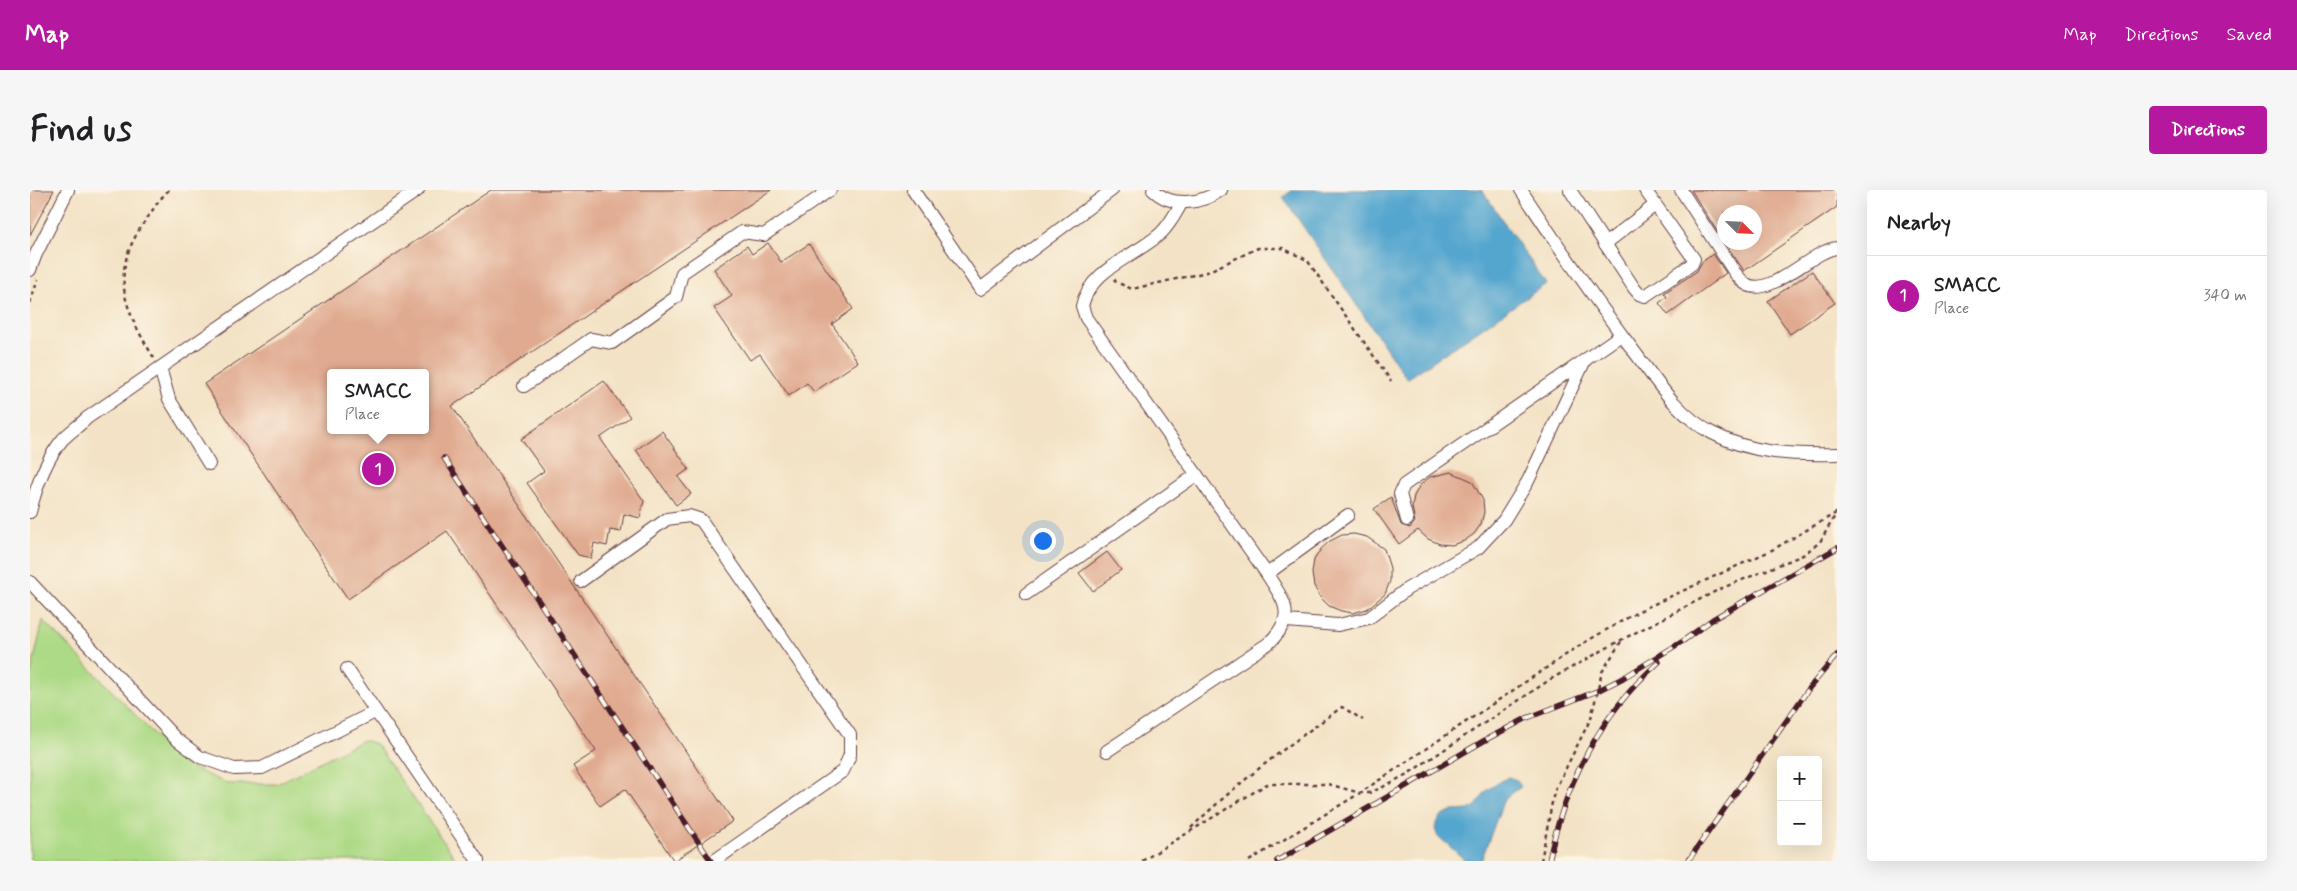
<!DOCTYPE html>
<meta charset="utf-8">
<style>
body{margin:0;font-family:Mynerve,sans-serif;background:#f6f6f6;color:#202124}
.controls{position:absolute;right:15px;bottom:15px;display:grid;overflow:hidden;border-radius:5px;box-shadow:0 5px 20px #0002}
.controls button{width:45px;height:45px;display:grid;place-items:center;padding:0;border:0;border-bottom:1px solid #e0e0e0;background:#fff;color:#202124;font:25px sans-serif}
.compass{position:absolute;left:1687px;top:15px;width:45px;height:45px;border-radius:50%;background:#fff;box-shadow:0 5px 20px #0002;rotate:114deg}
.you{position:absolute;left:1012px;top:350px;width:18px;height:18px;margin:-12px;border:4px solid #fff;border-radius:50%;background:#1a73e8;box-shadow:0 0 0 8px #1a73e833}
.badge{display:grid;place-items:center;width:32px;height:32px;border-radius:50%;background:#b5179e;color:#fff;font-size:16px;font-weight:700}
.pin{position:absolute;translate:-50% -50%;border:2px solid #fff;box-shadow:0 1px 5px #0006}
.popup{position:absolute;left:297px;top:179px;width:102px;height:65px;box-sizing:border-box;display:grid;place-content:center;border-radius:5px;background:#fff;filter:drop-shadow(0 1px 4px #0005);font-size:16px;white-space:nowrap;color:#757577}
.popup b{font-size:19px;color:#202124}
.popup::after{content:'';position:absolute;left:50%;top:100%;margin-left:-10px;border:10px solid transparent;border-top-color:#fff}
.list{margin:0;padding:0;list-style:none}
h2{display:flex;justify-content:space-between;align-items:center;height:65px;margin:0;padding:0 20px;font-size:21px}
h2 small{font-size:16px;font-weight:400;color:#757577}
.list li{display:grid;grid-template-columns:32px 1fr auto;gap:15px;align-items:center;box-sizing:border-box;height:80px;padding:0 20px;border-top:1px solid #e0e0e0}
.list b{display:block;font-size:19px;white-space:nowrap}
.list p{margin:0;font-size:16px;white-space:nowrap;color:#757577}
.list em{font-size:16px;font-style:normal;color:#757577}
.map{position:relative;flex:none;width:1807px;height:671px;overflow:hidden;border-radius:5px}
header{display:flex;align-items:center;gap:30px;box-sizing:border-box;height:70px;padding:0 25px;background:#b5179e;color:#fff}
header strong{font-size:24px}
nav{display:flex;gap:28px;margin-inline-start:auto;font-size:18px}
.intro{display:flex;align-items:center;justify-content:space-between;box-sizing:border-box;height:120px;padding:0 30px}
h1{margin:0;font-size:35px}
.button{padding:12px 22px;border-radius:5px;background:#b5179e;color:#fff;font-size:18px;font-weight:700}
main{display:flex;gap:30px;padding:0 30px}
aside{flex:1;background:#fff;border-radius:5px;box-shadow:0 5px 20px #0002}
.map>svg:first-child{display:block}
.green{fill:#adda86;stroke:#7c7c58}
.water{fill:#54a6cf;stroke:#4f627d}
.building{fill:#e0aa90;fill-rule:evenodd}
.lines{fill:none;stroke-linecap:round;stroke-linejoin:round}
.minor-casing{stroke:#633c42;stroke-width:14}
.path{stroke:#633c42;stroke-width:2.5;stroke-dasharray:4 4;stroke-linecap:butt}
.minor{stroke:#fff;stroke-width:12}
.rail-casing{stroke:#4a1f2b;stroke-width:5.5}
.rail{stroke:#fcf5e5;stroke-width:4;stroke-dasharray:11;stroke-linecap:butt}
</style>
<header>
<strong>Map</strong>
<nav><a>Map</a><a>Directions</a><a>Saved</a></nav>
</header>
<div class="intro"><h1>Find us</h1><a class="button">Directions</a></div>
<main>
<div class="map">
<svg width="1807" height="671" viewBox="0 0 1807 671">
<rect width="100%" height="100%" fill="#fcf5e5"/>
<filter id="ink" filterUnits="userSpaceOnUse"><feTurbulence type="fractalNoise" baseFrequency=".02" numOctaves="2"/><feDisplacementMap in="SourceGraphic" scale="10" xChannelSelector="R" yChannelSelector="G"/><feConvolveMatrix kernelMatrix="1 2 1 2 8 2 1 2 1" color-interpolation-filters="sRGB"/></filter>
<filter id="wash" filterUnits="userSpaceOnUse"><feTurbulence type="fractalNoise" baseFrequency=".0096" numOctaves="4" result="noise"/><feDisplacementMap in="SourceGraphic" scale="20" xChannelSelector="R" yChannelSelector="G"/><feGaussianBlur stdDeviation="1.12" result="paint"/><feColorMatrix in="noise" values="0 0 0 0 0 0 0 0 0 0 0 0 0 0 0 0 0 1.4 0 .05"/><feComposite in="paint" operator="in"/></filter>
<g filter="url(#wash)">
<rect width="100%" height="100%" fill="#f3e2c5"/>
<polygon class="green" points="13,430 153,574 198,594 247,594 333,550 346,554 427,671 0,671 0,488"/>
<g class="water">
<polygon points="1263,0 1452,0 1516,94 1377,189 1253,7"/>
<polygon points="1478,587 1487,590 1491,597 1474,609 1451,671 1436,671 1407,645 1405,638 1410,627 1423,621 1438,620 1446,616 1457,600"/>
</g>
<g id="blocks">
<g class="building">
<polygon points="0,0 24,0 0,45"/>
<path d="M461,0h280l-319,216 281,415 -59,40 -49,-72 -25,17 -27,-40 23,-15 -149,-220 -99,68 -144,-215zM300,183h96v57h-96z"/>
<polygon points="1661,0 1807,0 1807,17 1714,81 1696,54 1724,52 1724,22 1694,22 1694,52"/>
<polygon points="738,53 751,72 779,54 823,119 802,134 828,172 784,202 777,193 759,206 730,164 720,170 684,118 702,106 684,79 717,56 722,64"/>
<polygon points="1683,64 1696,83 1638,125 1629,113 1637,107 1634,103 1667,81 1672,72"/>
<polygon points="1782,81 1805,113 1760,144 1738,111"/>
<polygon points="574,191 600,227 570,248 614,311 610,328 594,324 591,342 580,340 577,356 564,353 561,368 548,365 497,293 514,281 491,249"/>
<polygon points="632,241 659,279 648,287 661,304 646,315 606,260"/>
<polygon points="1421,282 1442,291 1453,310 1454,322 1451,334 1444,344 1434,351 1422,355 1410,354 1398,349 1388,340 1369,354 1344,319 1361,307 1371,335 1380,338 1385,332 1382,317 1384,306 1390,295 1400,287"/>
<polygon points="1324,344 1337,347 1354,359 1360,378 1360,391 1355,404 1337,419 1323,423 1311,421 1299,416 1290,407 1284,396 1282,383 1284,370 1291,359 1300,351 1312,345"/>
<polygon points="1077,362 1091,380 1063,401 1049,383"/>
</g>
</g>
</g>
<g filter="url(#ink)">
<use href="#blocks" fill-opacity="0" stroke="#633c42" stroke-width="1"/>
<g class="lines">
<g class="minor-casing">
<g id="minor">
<polyline points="883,0 950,99 1082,0"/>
<path d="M1123,0c19,18 48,14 68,0"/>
<path d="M1491,0c37,56 75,111 115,164 22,29 42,61 76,79 40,21 81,22 125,21"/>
<polyline points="1540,0 1604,98 1609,104 1615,106 1662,74 1664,69 1615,0"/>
<path d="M1651,0l54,83c3,3 7,9 11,11 24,15 66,-34 91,-36"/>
<polyline points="1575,54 1625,15"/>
<polyline points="0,80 6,64 38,0"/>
<polyline points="130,178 139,209 179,274"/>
<polyline points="494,196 561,149 582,153 646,107 652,83 712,42 734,45 800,0"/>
<path d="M0,322c6,-25 17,-54 33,-73 7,-7 17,-14 24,-21l331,-228"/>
<polyline points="1377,330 1370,304 1374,295 1591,145"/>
<polyline points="1237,384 1318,325"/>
<polyline points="551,391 637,329 659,326 671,330 820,545 820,565 813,581 684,671"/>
<polyline points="0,392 145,548 170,567 204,579 232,578 345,522"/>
<polyline points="996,404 1166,285"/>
<polyline points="1256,431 1308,435 1339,428 1377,399 1448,358 1474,330 1498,291 1555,170"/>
<polyline points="317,479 448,671"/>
<path d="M1077,561l162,-108c28,-28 16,-40 -2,-69l-181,-256 -4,-12c8,-37 52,-49 78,-72 9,-8 16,-21 22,-32"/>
</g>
</g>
<g class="path">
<polyline points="1084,89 1086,92 1102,99 1177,82 1228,58 1252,58 1277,70 1361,191"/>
<polyline points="0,113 8,89"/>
<path d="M124,168c-32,-52 -46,-87 -6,-141 6,-9 12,-19 21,-27"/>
<path d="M1161,638c47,-46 98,-83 151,-121l21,13"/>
<polyline points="1112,671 1237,594 1298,594 1330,603 1339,603 1353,597 1379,583 1521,489 1593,449 1690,399 1773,365 1790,352 1807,322"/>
<polyline points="1219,671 1330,603 1552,454 1611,420 1742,360 1806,323"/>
<polyline points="1511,671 1524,602 1561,528 1572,482 1592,450"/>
</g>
<use href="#minor" class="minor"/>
<g class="rail-casing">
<g id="rail">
<polyline points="414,268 681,671"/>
<polyline points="1247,671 1457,549 1497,528 1567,501 1593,488 1653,451 1683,429 1807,358"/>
<path d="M1519,671c15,-76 51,-147 110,-199"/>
<polyline points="1658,671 1780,497 1807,465"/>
</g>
</g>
<use href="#rail" class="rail"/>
</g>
</g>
</svg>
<div class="controls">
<button>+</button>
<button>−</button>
</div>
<svg class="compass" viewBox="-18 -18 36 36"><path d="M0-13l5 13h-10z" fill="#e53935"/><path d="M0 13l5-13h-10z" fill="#757577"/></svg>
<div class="you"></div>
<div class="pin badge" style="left:348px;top:279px">1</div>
<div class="popup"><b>SMACC</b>Place</div>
</div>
<aside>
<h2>Nearby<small></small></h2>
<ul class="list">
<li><span class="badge">1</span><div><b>SMACC</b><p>Place</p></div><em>340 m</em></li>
</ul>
</aside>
</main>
